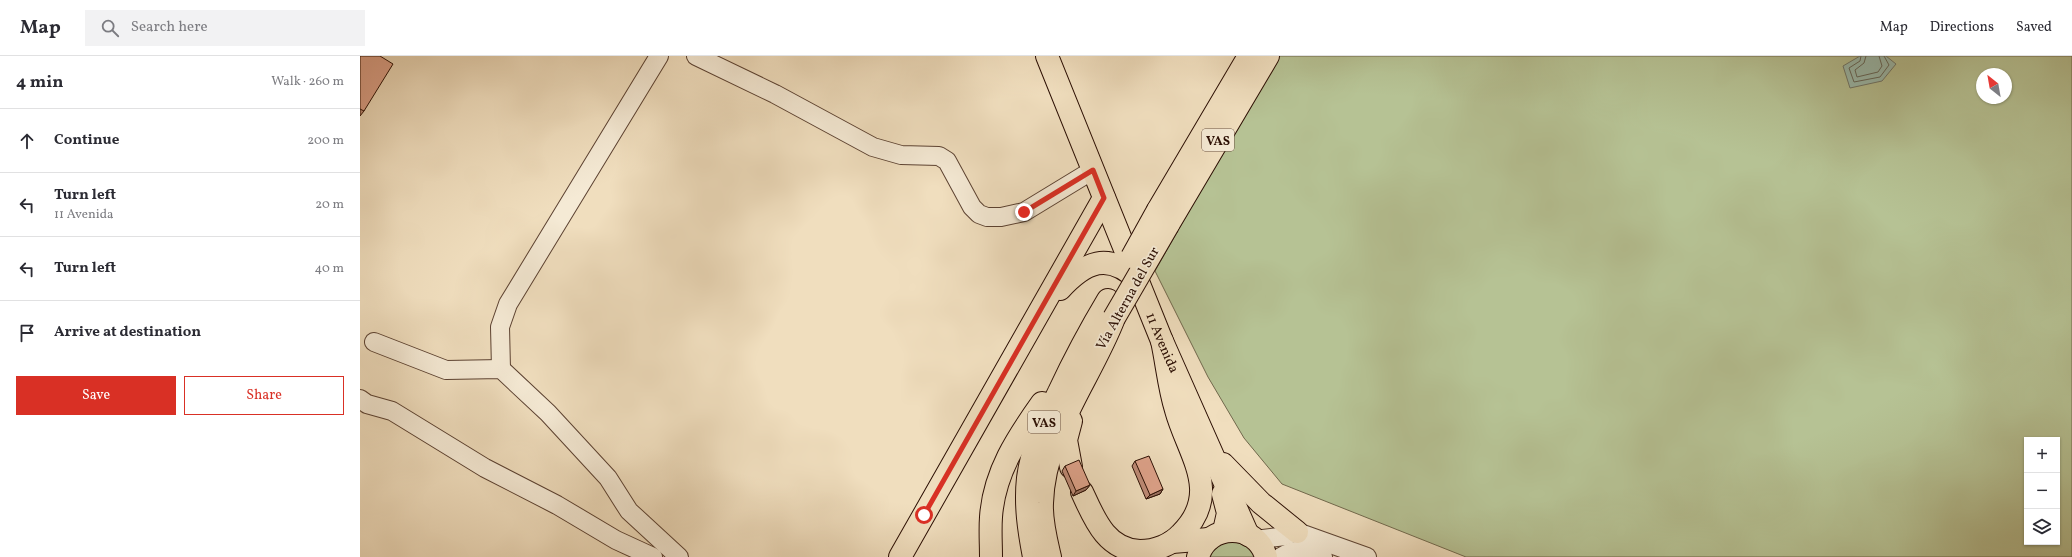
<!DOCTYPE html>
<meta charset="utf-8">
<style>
body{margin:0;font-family:Vollkorn,serif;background:#f2f2f3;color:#2b2b33}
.controls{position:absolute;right:12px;bottom:12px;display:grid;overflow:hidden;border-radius:0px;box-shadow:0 1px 3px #0004}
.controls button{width:36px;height:36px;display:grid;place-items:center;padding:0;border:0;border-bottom:1px solid #e1e1e2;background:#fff;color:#2b2b33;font:20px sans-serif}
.compass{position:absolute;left:1616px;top:12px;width:36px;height:36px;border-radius:50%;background:#fff;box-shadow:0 1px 3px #0004;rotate:329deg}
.stop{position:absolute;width:12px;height:12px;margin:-9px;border:3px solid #d93025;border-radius:50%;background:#fff}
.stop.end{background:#d93025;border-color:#fff;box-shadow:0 1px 4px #0008}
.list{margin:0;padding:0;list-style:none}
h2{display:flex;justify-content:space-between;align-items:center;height:52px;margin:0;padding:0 16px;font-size:17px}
h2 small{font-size:13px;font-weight:400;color:#7c7c81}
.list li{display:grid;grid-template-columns:26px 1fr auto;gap:12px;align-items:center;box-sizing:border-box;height:64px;padding:0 16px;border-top:1px solid #e1e1e2}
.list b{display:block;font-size:15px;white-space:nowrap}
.list p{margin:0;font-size:13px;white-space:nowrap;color:#7c7c81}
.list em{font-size:13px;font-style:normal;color:#7c7c81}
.actions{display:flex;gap:8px;padding:12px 16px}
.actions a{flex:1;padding:9px 0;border:1px solid #d93025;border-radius:0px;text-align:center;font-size:14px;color:#d93025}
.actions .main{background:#d93025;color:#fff}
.icon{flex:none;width:22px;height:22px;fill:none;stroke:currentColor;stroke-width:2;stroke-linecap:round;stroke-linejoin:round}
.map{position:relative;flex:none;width:1712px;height:501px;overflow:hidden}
header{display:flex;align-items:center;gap:24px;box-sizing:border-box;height:56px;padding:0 20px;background:#fff;border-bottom:1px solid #e1e1e2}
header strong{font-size:19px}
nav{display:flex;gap:22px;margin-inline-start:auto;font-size:14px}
.search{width:280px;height:36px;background:#f2f2f3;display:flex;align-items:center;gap:10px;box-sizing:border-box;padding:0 14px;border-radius:0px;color:#7c7c81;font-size:15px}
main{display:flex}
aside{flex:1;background:#fff}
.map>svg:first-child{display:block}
.green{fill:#b6c294;stroke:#70684c;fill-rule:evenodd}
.water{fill:#9abcaf;stroke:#6e766a}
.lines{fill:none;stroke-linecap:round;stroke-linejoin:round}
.shore{stroke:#626559;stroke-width:1}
.minor-casing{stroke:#5c4232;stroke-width:20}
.major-casing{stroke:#2b0e03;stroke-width:24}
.highway-casing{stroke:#2b0e03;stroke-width:24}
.minor{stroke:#f5ead5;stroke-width:18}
.major{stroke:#f0debe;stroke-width:22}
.highway{stroke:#f0debe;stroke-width:22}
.highway-bridge-casing{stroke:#2b0e03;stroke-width:24;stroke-linecap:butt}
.highway-bridge{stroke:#f0debe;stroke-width:22}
.wall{fill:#bf8b77;stroke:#2b0e03}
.shaded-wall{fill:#9b7161;stroke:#2b0e03}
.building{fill:#dea28a;stroke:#2b0e03}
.route{stroke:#d93025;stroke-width:5}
.labels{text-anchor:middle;stroke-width:3.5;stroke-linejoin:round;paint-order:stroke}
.shield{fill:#f5ead5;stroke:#685042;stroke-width:1}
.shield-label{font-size:13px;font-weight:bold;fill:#2b0e03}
.street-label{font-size:14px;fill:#2b0e03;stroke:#f5ead5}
</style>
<header>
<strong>Map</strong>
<div class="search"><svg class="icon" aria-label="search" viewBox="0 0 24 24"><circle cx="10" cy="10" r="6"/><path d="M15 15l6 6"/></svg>Search here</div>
<nav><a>Map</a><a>Directions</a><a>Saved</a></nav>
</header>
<main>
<aside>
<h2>4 min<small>Walk · 260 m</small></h2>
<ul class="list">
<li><svg class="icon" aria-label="ahead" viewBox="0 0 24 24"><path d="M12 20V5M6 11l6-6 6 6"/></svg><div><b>Continue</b></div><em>200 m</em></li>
<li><svg class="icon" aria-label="left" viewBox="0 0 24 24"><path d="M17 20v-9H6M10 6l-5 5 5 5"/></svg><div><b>Turn left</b><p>11 Avenida</p></div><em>20 m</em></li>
<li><svg class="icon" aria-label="left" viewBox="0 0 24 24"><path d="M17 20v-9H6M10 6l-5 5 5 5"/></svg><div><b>Turn left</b></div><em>40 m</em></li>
<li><svg class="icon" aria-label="arrive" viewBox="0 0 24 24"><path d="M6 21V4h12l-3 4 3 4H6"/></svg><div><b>Arrive at destination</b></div></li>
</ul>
<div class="actions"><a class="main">Save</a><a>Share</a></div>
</aside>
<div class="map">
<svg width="1712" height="501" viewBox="0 0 1712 501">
<rect width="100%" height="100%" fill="#f0debe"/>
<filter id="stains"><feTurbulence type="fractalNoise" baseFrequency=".005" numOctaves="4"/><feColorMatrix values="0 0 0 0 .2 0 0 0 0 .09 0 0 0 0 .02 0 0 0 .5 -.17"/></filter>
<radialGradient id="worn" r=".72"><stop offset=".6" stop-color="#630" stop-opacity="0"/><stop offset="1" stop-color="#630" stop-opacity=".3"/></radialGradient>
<g class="green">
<path d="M917,0h795v501h-606l-184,-73 -38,-46 -36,-61 -53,-106zM1622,18h24v24h-24zM1667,384h30v102h-30z"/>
<polygon points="885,485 899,501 845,501 857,486"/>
</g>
<polygon class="water" points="1500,0 1526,0 1536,8 1522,25 1490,32 1483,10"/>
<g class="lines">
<g class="shore">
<polyline points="1501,0 1500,5 1489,12 1494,26 1520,21 1529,9 1524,0"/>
<polyline points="1506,0 1504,7 1495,14 1497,21 1518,16 1522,10 1519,0"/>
</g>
<g class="minor-casing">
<g id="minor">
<polyline points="336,0 415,38 513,91 541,99 579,100 587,105 612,151 619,158 627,161 641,161 664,156 733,114"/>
<polyline points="14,286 86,314 141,313 188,357 248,422 269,455 319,501"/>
<polyline points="141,313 140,271 148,248 299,0"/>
<polyline points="0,343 7,348 32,355 125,412 197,449 256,484 293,501"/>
<polyline points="895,484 925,480 937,476 1007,501"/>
<path d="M921,501c16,-10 26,-7 42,0"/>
</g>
</g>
<g class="major-casing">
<g id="major">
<path id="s1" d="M687,0l115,285 86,194"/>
<path d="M700,233c25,-27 48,-38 78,-9"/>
<polyline points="863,408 901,447 937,476"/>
<polyline points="863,438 868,457 864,475"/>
<polyline points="540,501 744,142"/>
<path d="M838,501c9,-34 59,-35 68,0"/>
</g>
</g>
<g class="highway-casing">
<g id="highway">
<polyline points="798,154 889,0"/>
<polyline points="808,169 908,0"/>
<polyline points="711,365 706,384 711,411"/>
<path d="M722,436c12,26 24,58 58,59 15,0 31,-6 41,-17 42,-41 7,-80 -5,-124 -7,-22 -9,-46 -14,-69"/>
<polyline points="812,486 849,483"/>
<path d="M631,501c0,-13 -1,-27 0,-40 3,-44 26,-79 51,-114"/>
<path d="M674,501c-5,-26 -9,-52 -6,-79 4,-31 17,-58 31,-86 15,-32 31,-62 49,-92"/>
<path d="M690,501c-4,-17 -9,-36 -8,-54 2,-69 48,-123 72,-185"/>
</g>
</g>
<use href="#minor" class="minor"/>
<use href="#major" class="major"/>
<use href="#highway" class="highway"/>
<g class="highway-bridge-casing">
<g id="highway-bridge">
<polyline points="772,201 798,154"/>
<polyline points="754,262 808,169"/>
</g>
</g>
<use href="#highway-bridge" class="highway-bridge"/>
</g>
<g class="wall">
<polygon points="0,0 4,55 0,60"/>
<polygon points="775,405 803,433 800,438 786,443 772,410"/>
<polygon points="705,410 730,429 726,434 713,440 702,415"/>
</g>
<g class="shaded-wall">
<polygon points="730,429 726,434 713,440 716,435"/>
<polygon points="803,433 800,438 786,443 790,439"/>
</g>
<g class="building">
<polygon points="0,0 20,0 33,8 4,55 0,53"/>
<polygon points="789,400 803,433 790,439 775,405"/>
<polygon points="719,404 730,429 716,435 705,410"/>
</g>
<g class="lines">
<polyline class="route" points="564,459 744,142 733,114 664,156"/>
</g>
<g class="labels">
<g class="shield">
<rect x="842" y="73" width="32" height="22" rx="3"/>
<rect x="668" y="355" width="32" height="22" rx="3"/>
</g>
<g class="shield-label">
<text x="858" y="89">VAS</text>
<text x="684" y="371">VAS</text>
</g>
<g class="street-label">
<text transform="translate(767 242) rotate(-61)" y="5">Vía Alterna del Sur</text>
<text dy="5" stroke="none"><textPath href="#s1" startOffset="309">11 Avenida</textPath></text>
</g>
</g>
<rect width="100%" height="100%" filter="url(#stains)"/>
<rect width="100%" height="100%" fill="url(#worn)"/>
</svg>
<div class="controls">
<button>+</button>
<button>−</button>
<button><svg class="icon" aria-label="layers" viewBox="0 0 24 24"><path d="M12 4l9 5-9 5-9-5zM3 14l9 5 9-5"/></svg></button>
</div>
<svg class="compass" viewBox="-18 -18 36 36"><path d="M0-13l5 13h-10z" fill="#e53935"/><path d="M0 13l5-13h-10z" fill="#7c7c81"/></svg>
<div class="stop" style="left:564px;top:459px"></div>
<div class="stop end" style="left:664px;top:156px"></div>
</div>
</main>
